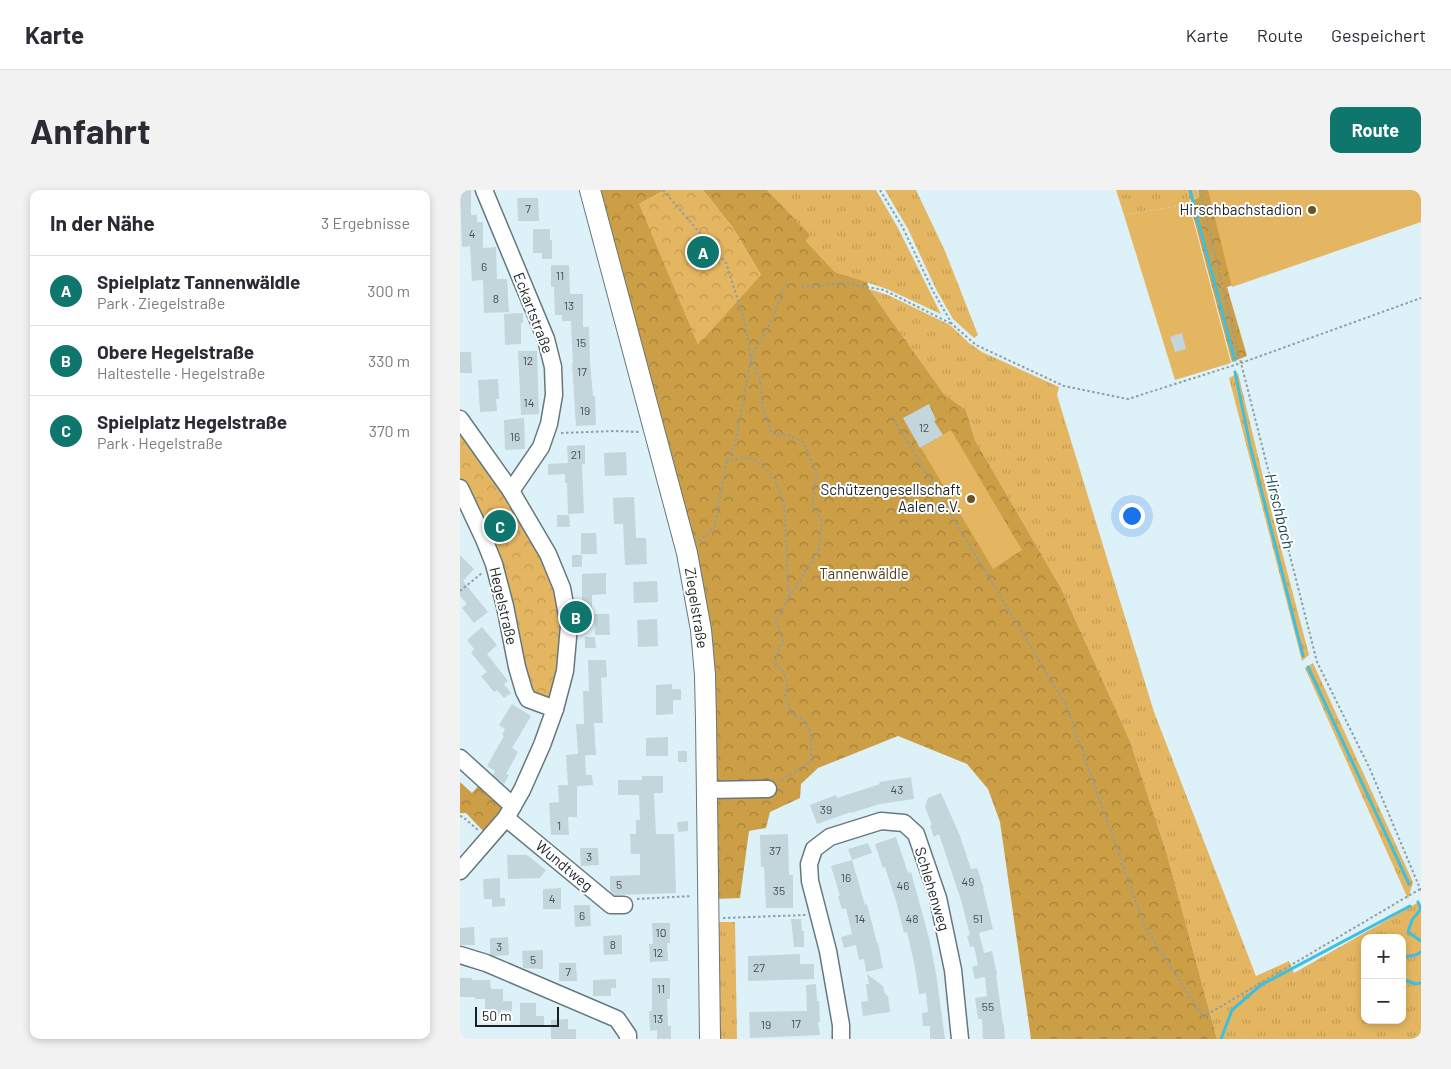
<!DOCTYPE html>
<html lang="de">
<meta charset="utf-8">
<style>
body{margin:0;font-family:Barlow,sans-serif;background:#f2f2f3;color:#2b2b33}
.controls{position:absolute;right:15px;bottom:15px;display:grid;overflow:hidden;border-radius:10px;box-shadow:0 2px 8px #0003}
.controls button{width:45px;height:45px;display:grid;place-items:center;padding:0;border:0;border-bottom:1px solid #e1e1e2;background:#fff;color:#2b2b33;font:25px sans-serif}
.scale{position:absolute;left:15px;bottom:12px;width:84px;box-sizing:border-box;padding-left:5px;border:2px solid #1a2224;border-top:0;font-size:14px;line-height:18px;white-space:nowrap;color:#1a2224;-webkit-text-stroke:4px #fff;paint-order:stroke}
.you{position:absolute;left:671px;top:325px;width:18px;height:18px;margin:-12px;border:4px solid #fff;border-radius:50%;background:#1a73e8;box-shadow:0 0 0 8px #1a73e833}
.badge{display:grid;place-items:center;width:32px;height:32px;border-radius:50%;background:#0f766e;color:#fff;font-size:16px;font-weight:700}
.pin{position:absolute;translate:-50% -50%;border:2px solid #fff;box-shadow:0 1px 5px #0006}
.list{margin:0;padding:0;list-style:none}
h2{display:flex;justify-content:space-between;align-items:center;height:65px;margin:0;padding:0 20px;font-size:21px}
h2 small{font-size:16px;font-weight:400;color:#7c7c81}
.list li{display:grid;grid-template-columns:32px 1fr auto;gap:15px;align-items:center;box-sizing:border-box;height:70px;padding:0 20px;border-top:1px solid #e1e1e2}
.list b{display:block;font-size:19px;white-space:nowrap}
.list p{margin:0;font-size:16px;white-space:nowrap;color:#7c7c81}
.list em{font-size:16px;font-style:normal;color:#7c7c81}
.map{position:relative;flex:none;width:961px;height:849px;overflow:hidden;border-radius:10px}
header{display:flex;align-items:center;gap:30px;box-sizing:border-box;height:70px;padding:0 25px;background:#fff;border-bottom:1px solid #e1e1e2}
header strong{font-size:24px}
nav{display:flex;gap:28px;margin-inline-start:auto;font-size:18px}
.intro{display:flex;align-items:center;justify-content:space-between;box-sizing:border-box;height:120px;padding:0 30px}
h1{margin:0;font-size:35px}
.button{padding:12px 22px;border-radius:10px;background:#0f766e;color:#fff;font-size:18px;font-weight:700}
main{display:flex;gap:30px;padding:0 30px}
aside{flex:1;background:#fff;border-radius:10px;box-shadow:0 2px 8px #0003}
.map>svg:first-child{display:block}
.grass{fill:url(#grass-tufts);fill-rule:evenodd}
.forest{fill:url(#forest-crowns)}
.park{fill:url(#park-crowns)}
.garden{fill:#e4b661}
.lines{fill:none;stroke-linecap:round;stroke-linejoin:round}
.stream{stroke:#3fbfdf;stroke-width:3}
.building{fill:#c2d6dc}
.minor-casing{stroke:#66787d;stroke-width:19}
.major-casing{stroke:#66787d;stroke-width:22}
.path{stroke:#8f9ea3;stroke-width:2;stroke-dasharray:2.5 2.5;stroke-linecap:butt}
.minor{stroke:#fff;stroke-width:16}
.major{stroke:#fff;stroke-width:20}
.poi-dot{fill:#6b5323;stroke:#fff;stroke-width:2}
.labels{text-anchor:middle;stroke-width:4;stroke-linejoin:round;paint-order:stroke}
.number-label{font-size:12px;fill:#444f52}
.poi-label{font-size:15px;fill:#1a2224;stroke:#fff;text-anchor:end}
.street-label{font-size:15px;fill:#1a2224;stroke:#fff}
.park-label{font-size:15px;fill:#53401b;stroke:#fff}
.water-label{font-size:16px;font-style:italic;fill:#174c5a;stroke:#fff}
</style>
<header>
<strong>Karte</strong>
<nav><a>Karte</a><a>Route</a><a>Gespeichert</a></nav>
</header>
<div class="intro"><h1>Anfahrt</h1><a class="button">Route</a></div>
<main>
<aside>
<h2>In der Nähe<small>3 Ergebnisse</small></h2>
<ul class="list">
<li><span class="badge">A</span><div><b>Spielplatz Tannenwäldle</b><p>Park · Ziegelstraße</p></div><em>300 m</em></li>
<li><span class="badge">B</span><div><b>Obere Hegelstraße</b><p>Haltestelle · Hegelstraße</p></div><em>330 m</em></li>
<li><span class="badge">C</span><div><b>Spielplatz Hegelstraße</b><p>Park · Hegelstraße</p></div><em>370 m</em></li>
</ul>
</aside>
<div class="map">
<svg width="961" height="849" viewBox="0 0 961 849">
<defs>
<pattern id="grass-tufts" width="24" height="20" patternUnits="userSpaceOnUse" patternTransform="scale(1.25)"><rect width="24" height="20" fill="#e4b661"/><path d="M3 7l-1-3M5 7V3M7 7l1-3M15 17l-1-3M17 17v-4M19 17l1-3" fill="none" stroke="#c39c54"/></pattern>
<pattern id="forest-crowns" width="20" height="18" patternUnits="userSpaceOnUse" patternTransform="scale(1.25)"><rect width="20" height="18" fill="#cc9f47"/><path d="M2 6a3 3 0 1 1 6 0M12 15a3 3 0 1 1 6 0" fill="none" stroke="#a5813b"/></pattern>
<pattern id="park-crowns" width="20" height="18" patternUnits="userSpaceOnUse" patternTransform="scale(1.25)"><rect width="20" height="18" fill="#e4b661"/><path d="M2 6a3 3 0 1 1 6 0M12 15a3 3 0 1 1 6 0" fill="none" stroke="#c39c54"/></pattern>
</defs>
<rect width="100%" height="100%" fill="#ddf1f8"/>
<g class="grass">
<polygon points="307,0 416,0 438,38 481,124 427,99 375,82 346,51 349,45"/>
<polygon points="425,0 456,0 485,61 518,145 514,148 493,129 477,101 448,39"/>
<polygon points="656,0 737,0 739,7 730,10 729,14 664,25"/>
<path d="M409,99l19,6 62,30 19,18 13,9 77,35 -2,8 97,317 102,264 33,-15 5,12 123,-70 4,3v133h-204l-50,-185 -37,-113 -69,-153 -86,-148 -9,-30 -22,-16zM905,748h37v82h-37z"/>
<polygon points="778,183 812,324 849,465 842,471 769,188"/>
<polygon points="853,473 953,692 948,709 845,478"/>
<polygon points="253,732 275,732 277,849 255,849"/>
</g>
<g class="forest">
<polygon points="138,0 205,0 179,14 301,85 273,38 243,0 307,0 350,45 346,51 375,82 407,92 409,99 484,204 506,220 515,250 601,398 670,551 707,664 757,849 571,849 540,632 528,599 507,574 438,546 358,578 341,594 340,608 310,622 306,638 289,641 280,708 255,709 250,486"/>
<polygon points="738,0 777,0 861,65 767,97 787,166 772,172 730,14 731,11 739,7"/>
<polygon points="0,592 12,603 22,592 49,616 27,645 6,623 0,623"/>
</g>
<g class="park">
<polygon points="205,0 243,0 273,38 301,85 238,155 179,14"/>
<polygon points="0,229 88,364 109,436 95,519 68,509 45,416 0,298"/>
</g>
<g class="garden">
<polygon points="748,0 961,0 961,32 772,97"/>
<polygon points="729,14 771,173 715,190 664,25"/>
<polygon points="491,240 562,360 533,379 461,258"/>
</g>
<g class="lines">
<g class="stream">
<polyline points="730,0 775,170"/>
<polyline points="775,182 790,255 843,466"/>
<polyline points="848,477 949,694"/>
<polyline points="958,712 961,719 952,730 948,742 961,751"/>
<polyline points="942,767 956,765 961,762"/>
<polyline points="942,789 956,794 961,793"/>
<polyline points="761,849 772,820 801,795 950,716"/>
</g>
</g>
<g class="building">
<polygon points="0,0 11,0 11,25 17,25 17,32 23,32 23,58 36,57 37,89 47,89 49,122 24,123 23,90 12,91 10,56 2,57"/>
<polygon points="57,8 78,8 79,31 58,31"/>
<polygon points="73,39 90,39 90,50 92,50 92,69 82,69 82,63 73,63"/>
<polygon points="91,75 109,75 110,104 123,104 123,137 129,137 130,173 133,206 135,206 136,235 116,236 112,173 113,173 111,131 102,131 102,125 95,125 94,97 91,97"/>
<polygon points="63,123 63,133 61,133 61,154 45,155 44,124"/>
<polygon points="722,143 726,159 715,162 710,147"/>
<polygon points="58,161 77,161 79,224 61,225"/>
<polygon points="0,162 11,162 12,183 0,183"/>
<polygon points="38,189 39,209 36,209 37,221 20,222 18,190"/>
<polygon points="469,214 476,230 474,231 483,245 460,258 443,228"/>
<polygon points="64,228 65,259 45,260 44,230"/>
<polygon points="125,255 125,274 122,274 124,323 108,324 107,293 105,293 105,284 88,285 88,274 108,273 107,256"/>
<polygon points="166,262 167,285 145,286 144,263"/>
<polygon points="174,307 176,348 186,348 187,374 165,375 163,334 154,334 153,308"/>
<polygon points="97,325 109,325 110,337 97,337"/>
<polygon points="121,343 136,343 137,364 121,364"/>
<polygon points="0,365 14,379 3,391 28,422 14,433 2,418 7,414 0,406"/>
<rect x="112" y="365" width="10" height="12"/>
<polygon points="146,383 146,404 132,405 132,418 122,418 122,384"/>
<polygon points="197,391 198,412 174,413 173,392"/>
<polygon points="134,424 149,424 150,445 135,445"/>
<polygon points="197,429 198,456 178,457 177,430"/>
<polygon points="22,437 37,455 27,464 48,491 44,494 51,503 44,508 37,500 34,502 21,486 27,482 11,463 14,459 7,450"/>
<polygon points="125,447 135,447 136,458 125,458"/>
<polygon points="128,470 146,470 147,487 141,488 143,533 134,533 136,565 125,565 126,585 132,585 133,595 117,596 117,627 108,627 109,645 91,645 89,613 99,612 98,595 108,595 106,565 118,564 116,534 124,534 123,501 129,501"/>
<polygon points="212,494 212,499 221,499 221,510 213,510 213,524 196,525 196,495"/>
<polygon points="52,514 71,526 52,558 58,562 46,584 49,585 44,594 33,585 35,581 27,576 44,546 42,545 45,539 39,535"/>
<polygon points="208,547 208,566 186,566 186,548"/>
<rect x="218" y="561" width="9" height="11"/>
<polygon points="182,586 203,586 203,603 194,603 196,644 214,644 216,703 154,705 150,701 150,686 180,685 180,664 171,664 170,644 176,644 176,630 180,630 179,605 158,605 158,590 182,590"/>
<polygon points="451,587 454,609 420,614 391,623 391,622 357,634 350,615 376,605 377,608 420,594 419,592"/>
<polygon points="481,603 500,646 511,679 517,678 524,699 523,699 533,739 519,743 524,763 532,761 537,784 536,784 543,834 544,834 545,849 523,849 522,829 518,829 515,808 527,806 525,787 515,789 512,777 518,775 514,756 510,757 507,746 510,745 501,710 479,644 474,647 470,636 472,635 465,617 468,608"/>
<polygon points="228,631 228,641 218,642 217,632"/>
<polygon points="328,644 329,685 333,685 333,718 306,718 304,677 301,677 300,645"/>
<polygon points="436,647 448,683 451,682 469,748 476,783 485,849 470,849 470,836 463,836 462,823 468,822 466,803 459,804 454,772 447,742 444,743 436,711 425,677 423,678 415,654"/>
<polygon points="408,653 412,663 392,670 388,659"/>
<polygon points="120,658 138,658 139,675 121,676"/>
<polygon points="47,665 67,665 86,680 80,688 48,689"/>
<polygon points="392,670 405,715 407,714 417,753 418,753 423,778 406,782 404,769 399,770 396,755 384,758 381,747 392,744 386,718 382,719 378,706 380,706 371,676"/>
<polygon points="40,688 40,708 45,708 45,716 32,717 32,709 24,709 23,689"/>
<polygon points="101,698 101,719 83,719 83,699"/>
<polygon points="114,715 130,715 131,736 115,737"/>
<polygon points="331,729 341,729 342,741 344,741 344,757 334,757"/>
<polygon points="192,733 210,733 210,753 207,753 208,771 190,772 189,754 193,754"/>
<polygon points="14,737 15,755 0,755 0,738"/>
<polygon points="162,745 162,764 144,765 143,746"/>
<polygon points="48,747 49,765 34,766 30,764 30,748"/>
<polygon points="83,760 83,779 63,778 62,761"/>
<polygon points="340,764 340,774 354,774 354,789 288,791 288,766"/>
<polygon points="99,773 116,773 117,791 99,791"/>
<polygon points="407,784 423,796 425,804 428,806 430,822 403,826 401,812 408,811 406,794 409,794"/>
<polygon points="0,788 12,788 12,790 30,790 31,799 43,799 43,811 52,811 52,821 41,820 41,826 25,826 25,809 15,809 15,807 0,807"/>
<polygon points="192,788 210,788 210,809 207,809 208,836 211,836 211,849 197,849 197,840 190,841 189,821 192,821"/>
<polygon points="156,789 156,798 151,798 151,806 133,806 133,790"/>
<polygon points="356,794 357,811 359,811 360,832 358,832 360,845 290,848 289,822 347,821 346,795"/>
<polygon points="60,813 76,813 76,826 84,826 84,836 60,837"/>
<polygon points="108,829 108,839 116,839 116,849 91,849 91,830"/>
</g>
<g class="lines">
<g class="minor-casing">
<g id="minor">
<polyline points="24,0 86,149 93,177 94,205 89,234 81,257 51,301"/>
<polyline points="0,229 51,301 88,364 102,398 109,436 105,481 95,519 82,555 62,600 46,628 0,681"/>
<polyline points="0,298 24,349 34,374 45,416 57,477 64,501 68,509 95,519"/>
<polyline points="0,568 53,616"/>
<polyline points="247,600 308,599"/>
<polyline points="46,628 151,715 164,715"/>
<polyline points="0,765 26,773 157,829 168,845 168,849"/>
<polyline points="381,849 381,835 368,761 350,691 349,674 354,659 370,647 421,631 444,633 456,644 478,708 493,780 500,849"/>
</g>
</g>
<g class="major-casing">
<polyline id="major" points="130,0 227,363 241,440 245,485 246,530 250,849"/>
</g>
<g class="path">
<polyline points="203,0 266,73 284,129 291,168 300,189 302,215 312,244 328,245 343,252 357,284 352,315 362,331 359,360 329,408"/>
<polyline points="420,0 442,36 473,101 492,134 516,155 604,196 668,209 781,173 961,108"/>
<polyline points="740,0 781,173 857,472 910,579 961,701"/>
<polyline points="342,97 385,93 424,100 492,134"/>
<polyline points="434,230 606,515 685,737 743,827 960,699"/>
<polyline points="101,243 155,241 179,242"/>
<path d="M266,272l17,-5 15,4 16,18 10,23 5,96 -13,23 7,20 -5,10 -3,13 8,8 5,11 -3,12 7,19c24,9 19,26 19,47l-31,20"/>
<polyline points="239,351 255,336 266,272 275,255 291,168 312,130 326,93"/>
<polyline points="0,401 22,383"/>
<polyline points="0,626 3,627 18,640"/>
<polyline points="177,709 232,706"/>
<polyline points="263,728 346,725"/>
</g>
<use href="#minor" class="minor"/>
<use href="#major" class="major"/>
</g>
<g class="poi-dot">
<circle cx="852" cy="20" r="5"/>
<circle cx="511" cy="309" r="5"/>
</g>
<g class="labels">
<g class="number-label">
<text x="68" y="23">7</text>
<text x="12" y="48">4</text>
<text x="24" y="81">6</text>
<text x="100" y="90">11</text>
<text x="36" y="113">8</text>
<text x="109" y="120">13</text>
<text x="121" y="157">15</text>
<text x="68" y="175">12</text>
<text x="122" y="186">17</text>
<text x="69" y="217">14</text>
<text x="125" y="225">19</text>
<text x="464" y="242">12</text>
<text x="55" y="251">16</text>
<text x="116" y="269">21</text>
<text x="437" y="604">43</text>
<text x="366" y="624">39</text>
<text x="99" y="640">1</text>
<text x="315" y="665">37</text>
<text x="129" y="671">3</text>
<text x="386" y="692">16</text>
<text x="508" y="696">49</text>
<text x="159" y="699">5</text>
<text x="443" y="700">46</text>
<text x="319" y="705">35</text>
<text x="92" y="713">4</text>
<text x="122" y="730">6</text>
<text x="400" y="733">14</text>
<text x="452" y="733">48</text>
<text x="518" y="733">51</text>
<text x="201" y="747">10</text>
<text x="153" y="759">8</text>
<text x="39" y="761">3</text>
<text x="198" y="767">12</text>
<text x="73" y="774">5</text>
<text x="299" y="782">27</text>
<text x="108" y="786">7</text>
<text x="201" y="803">11</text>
<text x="528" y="821">55</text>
<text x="198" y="833">13</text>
<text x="336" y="838">17</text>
<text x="306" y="839">19</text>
</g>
<g class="poi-label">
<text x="842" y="25">Hirschbachstadion</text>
<text x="501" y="305">Schützengesellschaft<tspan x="501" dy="17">Aalen e.V.</tspan></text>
</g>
<g class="street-label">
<text transform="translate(73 123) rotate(69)" y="5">Eckartstraße</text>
<text transform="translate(43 416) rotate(77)" y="5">Hegelstraße</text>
<text transform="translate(236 418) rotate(81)" y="5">Ziegelstraße</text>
<text transform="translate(104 676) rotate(40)" y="5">Wundtweg</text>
<text transform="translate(472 699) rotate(73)" y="5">Schlehenweg</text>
</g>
<g class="park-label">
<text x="404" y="389">Tannenwäldle</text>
</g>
<g class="water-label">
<text transform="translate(820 321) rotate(76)" y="6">Hirschbach</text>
</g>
</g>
</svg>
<div class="controls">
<button>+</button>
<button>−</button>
</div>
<div class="scale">50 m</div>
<div class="you"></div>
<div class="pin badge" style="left:243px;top:62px">A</div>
<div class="pin badge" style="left:116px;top:427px">B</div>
<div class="pin badge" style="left:40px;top:336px">C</div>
</div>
</main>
